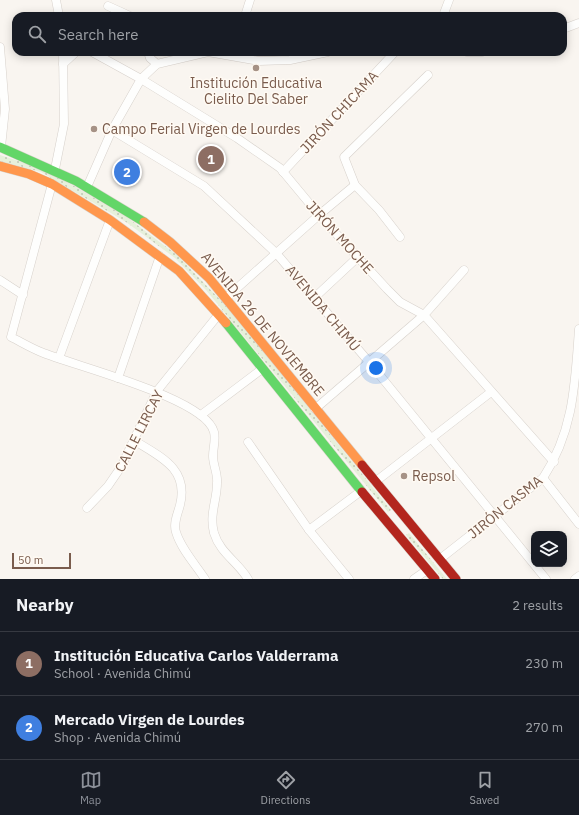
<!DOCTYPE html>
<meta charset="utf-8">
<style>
body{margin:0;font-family:"IBM Plex Sans",sans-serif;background:#242831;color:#f1f3f6}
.controls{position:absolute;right:12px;bottom:12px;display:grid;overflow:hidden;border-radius:8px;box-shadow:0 2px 10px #0003}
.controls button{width:36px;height:36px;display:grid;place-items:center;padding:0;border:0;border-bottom:1px solid #363941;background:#171b24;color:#f1f3f6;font:20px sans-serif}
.scale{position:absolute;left:12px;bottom:10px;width:59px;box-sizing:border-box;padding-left:4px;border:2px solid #7a5c4d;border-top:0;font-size:11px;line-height:14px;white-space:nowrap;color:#7a5c4d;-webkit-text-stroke:3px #fffaf3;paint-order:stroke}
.you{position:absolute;left:376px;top:368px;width:14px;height:14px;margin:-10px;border:3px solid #fff;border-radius:50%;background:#1a73e8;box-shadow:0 0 0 6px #1a73e833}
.badge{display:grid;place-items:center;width:26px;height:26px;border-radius:50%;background:#8c9099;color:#fff;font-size:13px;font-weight:700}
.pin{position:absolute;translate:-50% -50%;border:2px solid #fff;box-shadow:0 1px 4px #0006}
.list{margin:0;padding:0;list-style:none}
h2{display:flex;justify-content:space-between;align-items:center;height:52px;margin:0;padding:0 16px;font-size:17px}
h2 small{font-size:13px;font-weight:400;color:#9ea1a6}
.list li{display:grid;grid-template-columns:26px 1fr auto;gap:12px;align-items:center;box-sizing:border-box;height:64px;padding:0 16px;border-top:1px solid #363941}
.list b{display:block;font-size:15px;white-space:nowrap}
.list p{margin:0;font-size:13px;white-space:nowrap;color:#9ea1a6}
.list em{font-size:13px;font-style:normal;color:#9ea1a6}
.icon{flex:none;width:22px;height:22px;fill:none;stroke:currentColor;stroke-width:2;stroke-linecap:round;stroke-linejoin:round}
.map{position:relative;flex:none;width:579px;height:579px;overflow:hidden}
.search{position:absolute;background:#171b24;box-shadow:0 2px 10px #0003;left:12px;right:12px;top:12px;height:44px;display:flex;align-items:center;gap:10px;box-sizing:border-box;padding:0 14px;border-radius:12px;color:#9ea1a6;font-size:15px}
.sheet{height:180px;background:#171b24}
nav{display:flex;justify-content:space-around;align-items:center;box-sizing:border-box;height:56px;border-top:1px solid #363941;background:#171b24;font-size:11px;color:#9ea1a6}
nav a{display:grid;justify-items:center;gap:2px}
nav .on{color:#8c9099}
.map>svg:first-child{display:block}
.grass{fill:url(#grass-dots)}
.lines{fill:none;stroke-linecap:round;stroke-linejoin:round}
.street-casing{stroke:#d7d1cb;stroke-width:9}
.fast-casing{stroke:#d9d2cb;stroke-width:10}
.slow-casing{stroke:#d9d2cb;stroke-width:10}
.jam-casing{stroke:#d9d2cb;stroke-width:10}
.street{stroke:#fefefd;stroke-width:8}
.fast{stroke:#63d668;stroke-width:9}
.slow{stroke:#ff974d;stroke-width:9}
.jam{stroke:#b3261e;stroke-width:9}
.poi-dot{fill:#a69286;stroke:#fffaf3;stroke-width:1.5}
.labels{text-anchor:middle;stroke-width:3;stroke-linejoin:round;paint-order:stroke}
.poi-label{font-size:14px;fill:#7a5c4d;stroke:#fffaf3;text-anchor:start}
.street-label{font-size:14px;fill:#7a5c4d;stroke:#fffaf3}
</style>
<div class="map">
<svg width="579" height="579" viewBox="0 0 579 579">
<defs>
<pattern id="grass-dots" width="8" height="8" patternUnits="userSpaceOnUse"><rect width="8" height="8" fill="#e7f0db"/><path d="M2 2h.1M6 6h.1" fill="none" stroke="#c0c6b4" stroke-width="1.8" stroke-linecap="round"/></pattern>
</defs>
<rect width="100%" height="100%" fill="#f9f5f0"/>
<g class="grass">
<polygon points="0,155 40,168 74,186 128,218 177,255 229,309 391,510 388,512 206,290 175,258 126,222 41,172 0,161"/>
<polygon points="409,533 447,579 443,579 406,535"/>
</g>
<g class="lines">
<g class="street-casing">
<g id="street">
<polyline points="56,0 59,16"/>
<polyline points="108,6 130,16"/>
<polyline points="245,16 250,0"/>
<polyline points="443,16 449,0"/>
<polyline points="563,29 579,23"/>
<polyline points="0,47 5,109 1,147"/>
<polyline points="92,52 141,79 237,138 280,168 319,215 387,289 400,302 424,315 554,462"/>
<polyline points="148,52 150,58 157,64"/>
<polyline points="467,52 482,52"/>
<polyline points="63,64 76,52"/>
<polyline points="112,130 204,186 276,253 369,362 546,579"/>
<polyline points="55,169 64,124 63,52"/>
<polyline points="283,172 395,52"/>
<path d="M52,184l-41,153c10,5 20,11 30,15 33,14 165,46 173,80 2,8 -1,16 -1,24 0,9 5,18 4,27 0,18 -8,31 -3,50 6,20 24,29 34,46"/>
<polyline points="87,187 112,130 141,79 157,64 208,52 259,61 290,60 328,52"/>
<polyline points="400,237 379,210 355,185 344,157 428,75"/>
<polyline points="0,280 23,295"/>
<polyline points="226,298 319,215 355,185"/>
<polyline points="314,298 358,257"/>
<polyline points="59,358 110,220"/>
<polyline points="118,378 160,256"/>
<polyline points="315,409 424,315 464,270"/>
<polyline points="201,415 262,369"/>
<path d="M135,441c26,16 54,28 45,64 -2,8 -7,18 -4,27 5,17 20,33 29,47"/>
<polyline points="248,442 309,530 349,579"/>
<polyline points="543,478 579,524"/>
<polyline points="375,482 491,392"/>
<polyline points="87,508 108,486 121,467 157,391 219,314"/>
<polyline points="309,530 361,491"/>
<path d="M440,559l103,-81c31,-47 32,-95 36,-149"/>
<polyline points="414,579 427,570"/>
<polyline points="575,579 579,576"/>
</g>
</g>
<g class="fast-casing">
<g id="fast">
<polyline points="0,147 76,181 144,222"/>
<polyline points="226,323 362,492"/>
</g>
</g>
<g class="slow-casing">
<g id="slow">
<polyline points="0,166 29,174 52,184 110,220 179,271 226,323"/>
<polyline points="144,222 170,242 209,278 362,465"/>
</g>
</g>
<g class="jam-casing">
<g id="jam">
<polyline points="362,465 456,579"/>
<polyline points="362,492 435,579"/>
</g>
</g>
<use href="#street" class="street"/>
<use href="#fast" class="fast"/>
<use href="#slow" class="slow"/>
<use href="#jam" class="jam"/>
</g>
<g class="poi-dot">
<circle cx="256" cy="68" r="4"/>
<circle cx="94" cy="129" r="4"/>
<circle cx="404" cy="476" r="4"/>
</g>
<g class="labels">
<g class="poi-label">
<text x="256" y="88" text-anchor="middle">Institución Educativa<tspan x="256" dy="16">Cielito Del Saber</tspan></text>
<text x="102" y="134">Campo Ferial Virgen de Lourdes</text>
<text x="412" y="481">Repsol</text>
</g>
<g class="street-label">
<text transform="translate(339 112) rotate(-47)" y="5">JIRÓN CHICAMA</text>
<text transform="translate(340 237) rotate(48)" y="5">JIRÓN MOCHE</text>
<text transform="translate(323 308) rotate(50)" y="5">AVENIDA CHIMÚ</text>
<text transform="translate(263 324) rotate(50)" y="5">AVENIDA 26 DE NOVIEMBRE</text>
<text transform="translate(139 431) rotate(-63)" y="5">CALLE LIRCAY</text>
<text transform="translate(505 507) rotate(-39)" y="5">JIRÓN CASMA</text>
</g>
</g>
</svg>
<div class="controls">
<button><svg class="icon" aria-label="layers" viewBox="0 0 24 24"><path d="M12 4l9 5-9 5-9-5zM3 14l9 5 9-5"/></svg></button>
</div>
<div class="scale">50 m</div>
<div class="you"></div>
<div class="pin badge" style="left:211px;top:159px;background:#8d6e63">1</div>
<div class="pin badge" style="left:127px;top:172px;background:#3f7fe0">2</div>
<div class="search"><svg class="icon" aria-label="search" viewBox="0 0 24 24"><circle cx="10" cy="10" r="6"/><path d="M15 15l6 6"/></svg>Search here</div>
</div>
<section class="sheet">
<h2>Nearby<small>2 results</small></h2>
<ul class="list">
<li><span class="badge" style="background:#8d6e63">1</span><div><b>Institución Educativa Carlos Valderrama</b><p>School · Avenida Chimú</p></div><em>230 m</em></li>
<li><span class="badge" style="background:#3f7fe0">2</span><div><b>Mercado Virgen de Lourdes</b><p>Shop · Avenida Chimú</p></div><em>270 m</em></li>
</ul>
</section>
<nav>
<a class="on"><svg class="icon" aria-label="map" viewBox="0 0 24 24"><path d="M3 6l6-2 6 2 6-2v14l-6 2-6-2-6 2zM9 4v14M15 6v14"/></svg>Map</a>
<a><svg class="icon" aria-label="directions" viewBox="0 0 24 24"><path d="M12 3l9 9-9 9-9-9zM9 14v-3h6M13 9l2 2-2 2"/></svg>Directions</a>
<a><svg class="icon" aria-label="saved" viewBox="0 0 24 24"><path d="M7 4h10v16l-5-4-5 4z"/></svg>Saved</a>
</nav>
